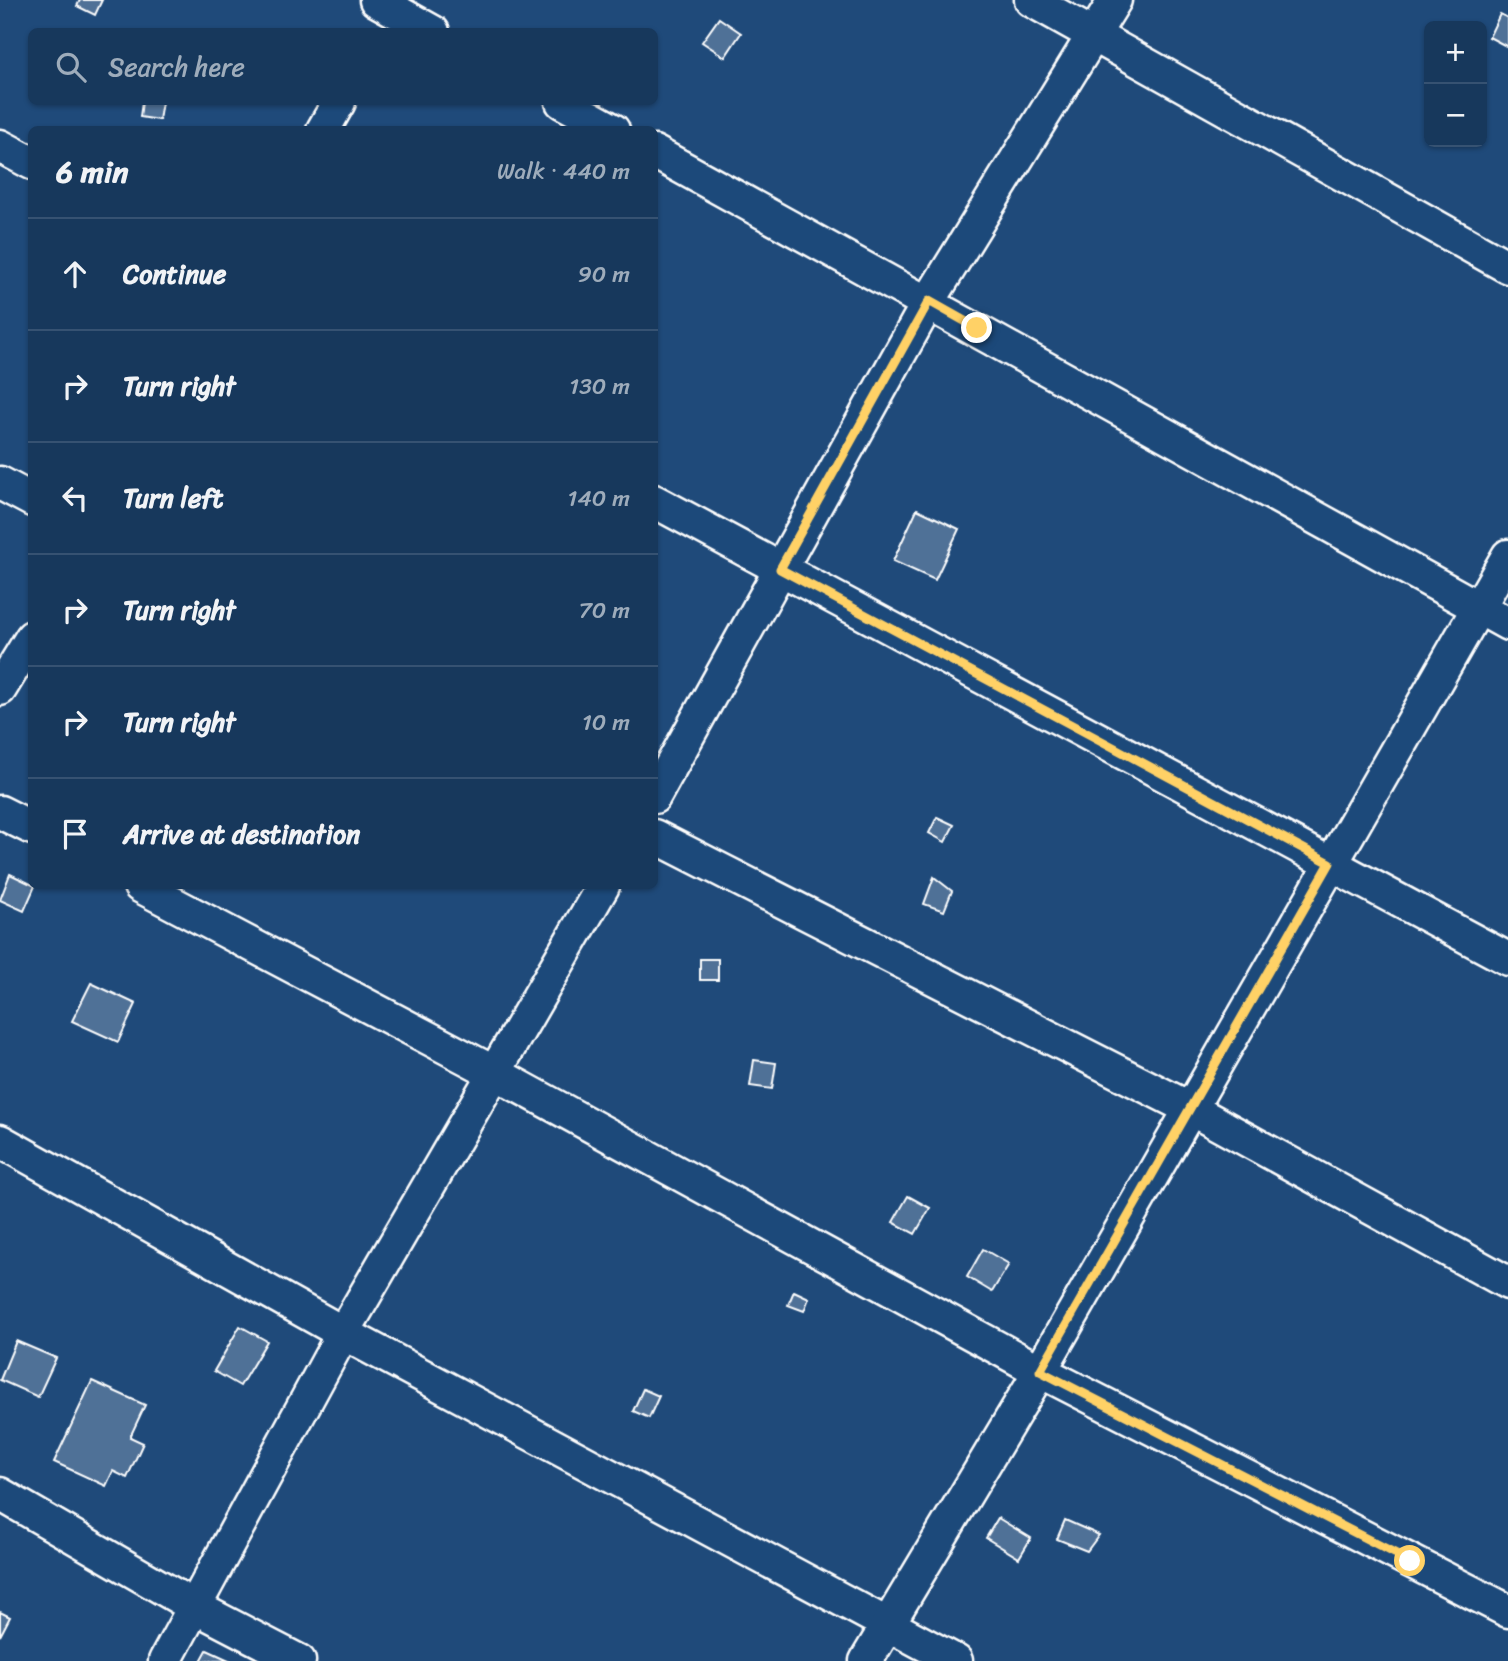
<!DOCTYPE html>
<meta charset="utf-8">
<style>
body{margin:0;font-family:Sriracha,sans-serif;background:#244365;color:#f1f3f6}
.controls{position:absolute;right:21px;top:21px;display:grid;overflow:hidden;border-radius:10px;box-shadow:0 2px 5px #0004}
.controls button{width:63px;height:63px;display:grid;place-items:center;padding:0;border:0;border-bottom:2px solid #365272;background:#17385c;color:#f1f3f6;font:35px sans-serif}
.stop{position:absolute;width:21px;height:21px;margin:-16px;border:5px solid #ffd166;border-radius:50%;background:#fff}
.stop.end{background:#ffd166;border-color:#fff;box-shadow:0 2px 7px #0008}
.list{margin:0;padding:0;list-style:none}
h2{display:flex;justify-content:space-between;align-items:center;height:91px;margin:0;padding:0 28px;font-size:30px}
h2 small{font-size:23px;font-weight:400;color:#9eacbb}
.list li{display:grid;grid-template-columns:46px 1fr auto;gap:21px;align-items:center;box-sizing:border-box;height:112px;padding:0 28px;border-top:2px solid #365272}
.list b{display:block;font-size:26px;white-space:nowrap}
.list em{font-size:23px;font-style:normal;color:#9eacbb}
.icon{flex:none;width:38px;height:38px;fill:none;stroke:currentColor;stroke-width:2;stroke-linecap:round;stroke-linejoin:round}
.map{position:relative;flex:none;width:1508px;height:1661px;overflow:hidden}
.search{position:absolute;background:#17385c;box-shadow:0 2px 5px #0004;left:28px;top:28px;width:630px;height:77px;display:flex;align-items:center;gap:18px;box-sizing:border-box;padding:0 24px;border-radius:10px;color:#9eacbb;font-size:26px}
.panel{position:absolute;background:#17385c;box-shadow:0 2px 5px #0004;left:28px;top:126px;width:630px;height:763px;border-radius:10px}
.map>svg:first-child{display:block}
.building{fill:#507197;stroke:#fff;stroke-width:2}
.lines{fill:none;stroke-linecap:round;stroke-linejoin:round}
.minor-casing{stroke:#fff;stroke-width:37}
.minor{stroke:#1f4a7a;stroke-width:32}
.route{stroke:#ffd166;stroke-width:9}
</style>
<div class="map">
<svg width="1508" height="1661" viewBox="0 0 1508 1661">
<rect width="100%" height="100%" fill="#1f4a7a"/>
<filter id="ink" filterUnits="userSpaceOnUse"><feTurbulence type="fractalNoise" baseFrequency=".0143" numOctaves="2"/><feDisplacementMap in="SourceGraphic" scale="14" xChannelSelector="R" yChannelSelector="G"/><feConvolveMatrix kernelMatrix="1 2 1 2 8 2 1 2 1" color-interpolation-filters="sRGB"/></filter>
<g filter="url(#ink)">
<g class="building">
<polygon points="80,0 102,0 95,15 77,6"/>
<polygon points="1500,14 1508,18 1508,47 1489,37"/>
<polygon points="719,18 741,33 725,57 702,42"/>
<polygon points="142,102 162,102 159,120 140,117"/>
<polygon points="917,509 959,529 935,580 893,561"/>
<polygon points="937,817 954,825 945,842 929,833"/>
<polygon points="10,874 35,886 24,911 0,900"/>
<polygon points="934,877 952,891 944,911 924,904"/>
<rect x="700" y="959" width="18" height="21"/>
<polygon points="91,983 136,1004 118,1042 72,1021"/>
<polygon points="754,1060 776,1063 772,1089 750,1086"/>
<polygon points="908,1196 930,1208 915,1234 893,1222"/>
<polygon points="983,1249 1009,1264 992,1292 967,1277"/>
<polygon points="794,1291 809,1298 804,1311 788,1305"/>
<polygon points="240,1326 267,1341 240,1386 214,1371"/>
<polygon points="16,1341 56,1358 38,1397 0,1380"/>
<polygon points="92,1381 145,1405 130,1437 143,1443 127,1478 113,1471 106,1486 54,1462"/>
<polygon points="643,1389 659,1396 649,1418 633,1411"/>
<polygon points="998,1518 1031,1538 1019,1558 986,1538"/>
<polygon points="1065,1520 1099,1535 1087,1551 1057,1539"/>
<polygon points="0,1612 10,1617 0,1636"/>
<polygon points="207,1650 231,1661 201,1661"/>
</g>
<g class="lines">
<g class="minor-casing">
<g id="minor">
<polyline points="376,0 433,32"/>
<polyline points="1031,0 1508,267"/>
<polyline points="562,102 613,130"/>
<polyline points="323,130 339,102"/>
<polyline points="0,146 32,163"/>
<polyline points="654,152 1508,624"/>
<polyline points="0,483 32,500"/>
<polyline points="654,501 1508,959"/>
<polyline points="0,689 32,637"/>
<polyline points="654,797 929,301 1115,0"/>
<polyline points="0,812 32,828"/>
<polyline points="654,836 1189,1108 1508,1283"/>
<polyline points="140,886 493,1072 1040,1371 1508,1611"/>
<polyline points="0,1141 343,1333 956,1661"/>
<polyline points="0,1494 195,1607 299,1661"/>
<polyline points="165,1661 343,1333 603,886"/>
<polyline points="866,1661 1040,1371 1508,556"/>
</g>
</g>
<use href="#minor" class="minor"/>
</g>
</g>
<g class="lines" filter="url(#ink)">
<polyline class="route" points="977,328 929,301 780,569 1330,863 1040,1371 1410,1561"/>
</g>
</svg>
<div class="controls">
<button>+</button>
<button>−</button>
</div>
<div class="stop" style="left:1410px;top:1561px"></div>
<div class="stop end" style="left:977px;top:328px"></div>
<div class="search"><svg class="icon" aria-label="search" viewBox="0 0 24 24"><circle cx="10" cy="10" r="6"/><path d="M15 15l6 6"/></svg>Search here</div>
<section class="panel">
<h2>6 min<small>Walk · 440 m</small></h2>
<ul class="list">
<li><svg class="icon" aria-label="ahead" viewBox="0 0 24 24"><path d="M12 20V5M6 11l6-6 6 6"/></svg><div><b>Continue</b></div><em>90 m</em></li>
<li><svg class="icon" aria-label="right" viewBox="0 0 24 24"><path d="M7 20v-9h11M14 6l5 5-5 5"/></svg><div><b>Turn right</b></div><em>130 m</em></li>
<li><svg class="icon" aria-label="left" viewBox="0 0 24 24"><path d="M17 20v-9H6M10 6l-5 5 5 5"/></svg><div><b>Turn left</b></div><em>140 m</em></li>
<li><svg class="icon" aria-label="right" viewBox="0 0 24 24"><path d="M7 20v-9h11M14 6l5 5-5 5"/></svg><div><b>Turn right</b></div><em>70 m</em></li>
<li><svg class="icon" aria-label="right" viewBox="0 0 24 24"><path d="M7 20v-9h11M14 6l5 5-5 5"/></svg><div><b>Turn right</b></div><em>10 m</em></li>
<li><svg class="icon" aria-label="arrive" viewBox="0 0 24 24"><path d="M6 21V4h12l-3 4 3 4H6"/></svg><div><b>Arrive at destination</b></div></li>
</ul>
</section>
</div>
